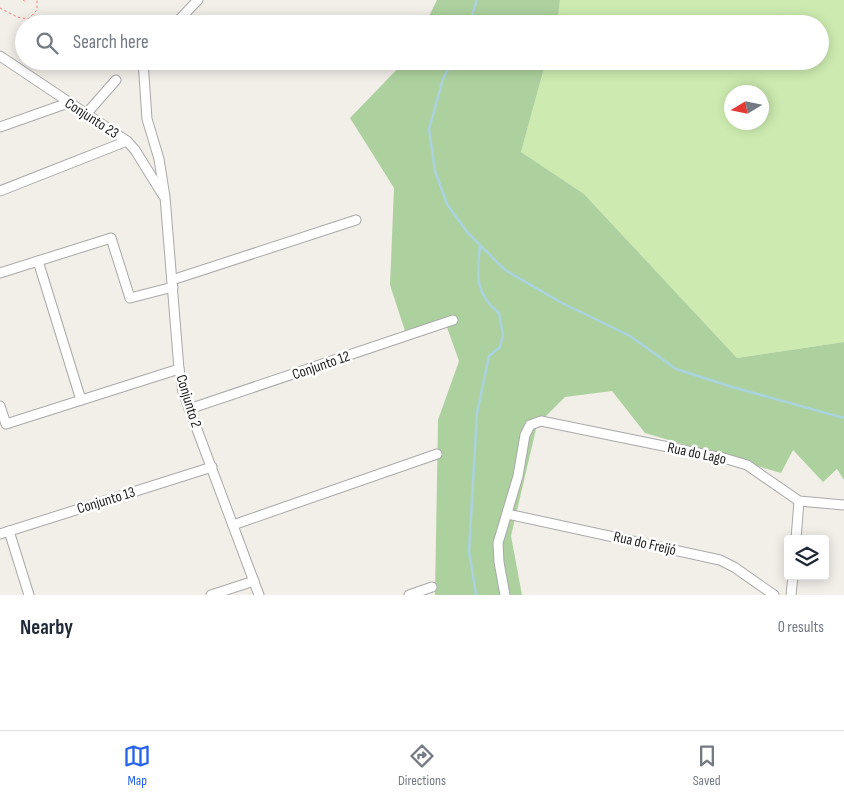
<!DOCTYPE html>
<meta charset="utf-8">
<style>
body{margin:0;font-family:"Sofia Sans Condensed",sans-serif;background:#f2f2f3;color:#1f2937}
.controls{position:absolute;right:15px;bottom:15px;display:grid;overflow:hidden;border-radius:5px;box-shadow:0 2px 12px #0003}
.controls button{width:45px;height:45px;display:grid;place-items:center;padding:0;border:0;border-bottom:1px solid #e0e1e3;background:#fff;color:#1f2937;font:25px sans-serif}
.compass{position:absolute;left:724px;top:85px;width:45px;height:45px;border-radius:50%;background:#fff;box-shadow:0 2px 12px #0003;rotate:260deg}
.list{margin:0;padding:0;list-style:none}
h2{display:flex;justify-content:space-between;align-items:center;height:65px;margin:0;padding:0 20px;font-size:21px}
h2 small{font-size:16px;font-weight:400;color:#747a83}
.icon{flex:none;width:28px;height:28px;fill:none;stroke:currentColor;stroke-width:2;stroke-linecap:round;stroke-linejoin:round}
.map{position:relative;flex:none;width:844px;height:595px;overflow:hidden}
.search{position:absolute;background:#fff;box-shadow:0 2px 12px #0003;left:15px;right:15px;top:15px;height:55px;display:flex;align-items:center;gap:12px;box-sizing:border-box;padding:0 18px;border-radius:28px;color:#747a83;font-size:19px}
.sheet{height:135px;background:#fff}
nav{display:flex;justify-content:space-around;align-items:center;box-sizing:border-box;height:70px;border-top:1px solid #e0e1e3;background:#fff;font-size:14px;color:#747a83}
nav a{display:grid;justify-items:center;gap:2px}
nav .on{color:#2563eb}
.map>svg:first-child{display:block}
.grass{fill:#cdebb0;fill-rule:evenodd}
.forest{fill:#add19e}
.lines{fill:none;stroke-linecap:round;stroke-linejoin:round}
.stream{stroke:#aad3df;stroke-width:2.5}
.minor-casing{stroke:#a9a9a9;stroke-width:11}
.path{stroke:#fa8072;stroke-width:1;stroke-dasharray:2.5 2.5;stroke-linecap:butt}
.minor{stroke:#fff;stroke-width:9}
.labels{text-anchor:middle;stroke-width:5;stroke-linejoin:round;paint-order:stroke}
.street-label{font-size:15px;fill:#222;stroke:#fff}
</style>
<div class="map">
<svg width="844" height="595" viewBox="0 0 844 595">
<rect width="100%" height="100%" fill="#f2efe9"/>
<path class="grass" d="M560,0h284v342l-107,16 -153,-164 -63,-42 25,-91h274v-37h-263zM732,92h30v30h-30z"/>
<g class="forest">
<polygon points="437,0 560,0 557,24 425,24"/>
<polygon points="405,61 546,61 521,152 584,194 737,358 844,342 844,480 837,469 823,482 793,450 781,473 645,433 612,391 565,397 537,425 511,536 522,595 435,595 438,420 459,361 444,319 405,331 390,285 394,188 350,118"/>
</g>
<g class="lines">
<g class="stream">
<polyline points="469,24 477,0"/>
<polyline points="452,61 443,79 429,129 435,171 447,204 467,232 505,270 560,302 630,336 676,369 732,387 844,418"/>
<path d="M476,595l-7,-44 8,-138 12,-57 11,-9 3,-12 -4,-22c-25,-20 -22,-39 -19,-68"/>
</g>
<g class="minor-casing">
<g id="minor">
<polyline points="175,24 198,0"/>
<polyline points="0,56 127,141 135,150 163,195"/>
<polyline points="143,61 147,119 159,159 165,197 179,369 183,392 259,595"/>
<polyline points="86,114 116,80"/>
<polyline points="0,127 68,103"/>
<polyline points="0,191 127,141"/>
<polyline points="38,261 81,400"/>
<polyline points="0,273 111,238 130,298 173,287"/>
<polyline points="172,280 356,220"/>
<polyline points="0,406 6,424 179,369"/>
<polyline points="189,409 453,320"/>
<polyline points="507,514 720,560 734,567 774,595"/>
<polyline points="233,525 437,454"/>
<polyline points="9,531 29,595"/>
<polyline points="0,534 212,467"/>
<polyline points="796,539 799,501"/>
<polyline points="211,595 254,581"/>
<polyline points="409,595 432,587"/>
<polyline points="505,595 499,562 498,543 518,476 525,435 530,425 541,421 727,459 747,465 799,501 844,505"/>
<polyline points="791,595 793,576"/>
</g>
</g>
<g class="path">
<polyline points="23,0 26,2"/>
<polyline points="0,8 17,17 28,19 37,10 37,0"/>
</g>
<use href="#minor" class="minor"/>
</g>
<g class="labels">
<g class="street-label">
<text transform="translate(92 118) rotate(33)" y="5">Conjunto 23</text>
<text transform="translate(321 365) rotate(-19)" y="5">Conjunto 12</text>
<text transform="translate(189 401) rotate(73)" y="5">Conjunto 2</text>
<text transform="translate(697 453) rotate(12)" y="5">Rua do Lago</text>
<text transform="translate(106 500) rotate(-17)" y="5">Conjunto 13</text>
<text transform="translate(645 543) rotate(13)" y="5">Rua do Freijó</text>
</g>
</g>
</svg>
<div class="controls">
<button><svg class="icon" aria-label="layers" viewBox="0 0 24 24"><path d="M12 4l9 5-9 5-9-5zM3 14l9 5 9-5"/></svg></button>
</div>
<svg class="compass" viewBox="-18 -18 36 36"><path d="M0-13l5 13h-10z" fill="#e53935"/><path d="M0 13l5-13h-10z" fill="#747a83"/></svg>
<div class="search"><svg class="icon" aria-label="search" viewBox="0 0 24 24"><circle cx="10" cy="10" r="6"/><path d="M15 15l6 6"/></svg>Search here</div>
</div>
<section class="sheet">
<h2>Nearby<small>0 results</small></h2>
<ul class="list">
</ul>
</section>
<nav>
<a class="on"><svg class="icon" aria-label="map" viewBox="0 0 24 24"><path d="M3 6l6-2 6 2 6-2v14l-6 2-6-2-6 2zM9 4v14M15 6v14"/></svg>Map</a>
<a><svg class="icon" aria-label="directions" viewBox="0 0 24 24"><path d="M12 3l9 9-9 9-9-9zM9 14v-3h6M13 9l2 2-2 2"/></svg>Directions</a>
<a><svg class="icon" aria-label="saved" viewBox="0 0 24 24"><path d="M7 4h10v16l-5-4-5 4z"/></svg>Saved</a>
</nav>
